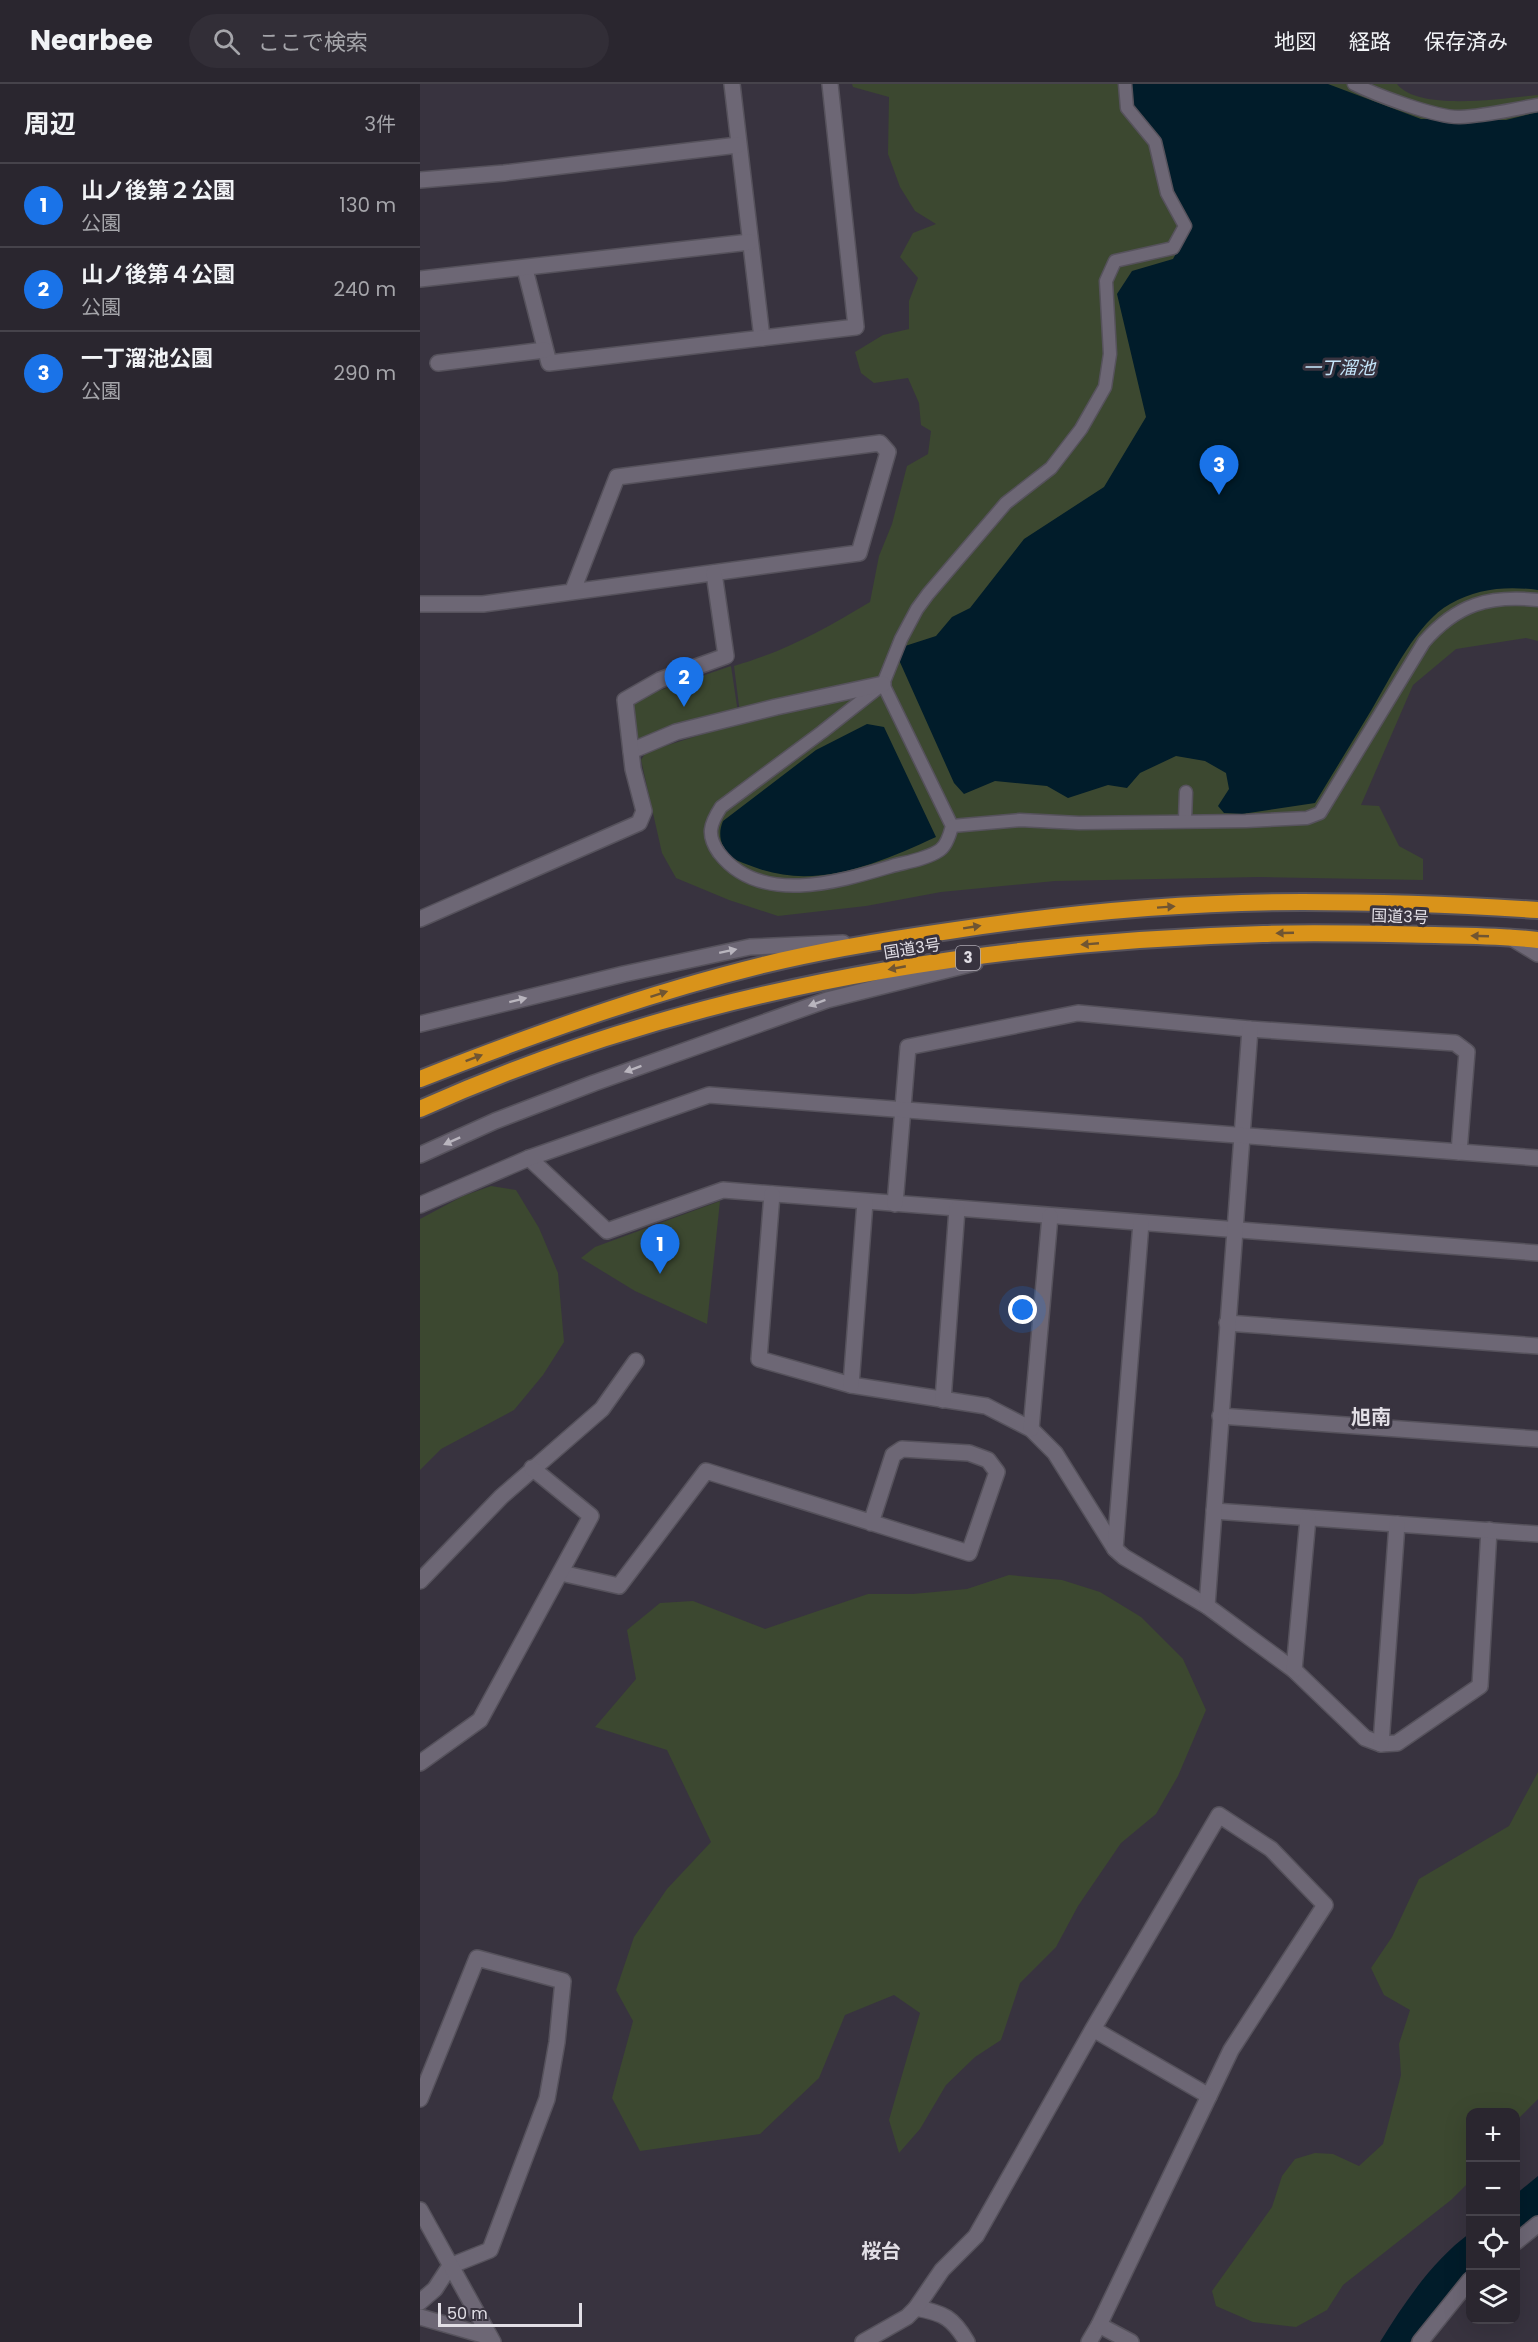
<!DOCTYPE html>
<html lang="ja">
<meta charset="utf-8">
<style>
body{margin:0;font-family:Poppins,"Noto Sans JP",sans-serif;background:#322e37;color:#f1f3f6}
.controls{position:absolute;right:18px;bottom:18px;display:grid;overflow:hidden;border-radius:12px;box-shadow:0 6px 24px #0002}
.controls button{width:54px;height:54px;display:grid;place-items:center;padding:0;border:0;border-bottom:2px solid #46434b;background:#2a262f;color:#f1f3f6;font:30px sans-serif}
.scale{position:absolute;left:18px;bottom:15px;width:144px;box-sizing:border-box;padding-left:6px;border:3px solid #e2dfe6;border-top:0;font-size:16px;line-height:21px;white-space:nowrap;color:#e2dfe6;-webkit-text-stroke:4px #38333f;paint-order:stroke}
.you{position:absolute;left:603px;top:1226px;width:21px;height:21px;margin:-15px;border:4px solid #fff;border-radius:50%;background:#1a73e8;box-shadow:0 0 0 9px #1a73e833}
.badge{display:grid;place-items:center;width:39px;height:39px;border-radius:50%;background:#1a73e8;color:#fff;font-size:20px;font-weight:700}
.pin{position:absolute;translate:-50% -50px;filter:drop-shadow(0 2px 3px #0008)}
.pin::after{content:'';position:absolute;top:32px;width:21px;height:18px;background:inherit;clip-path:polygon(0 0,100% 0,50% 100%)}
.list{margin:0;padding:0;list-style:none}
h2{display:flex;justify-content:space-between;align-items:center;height:78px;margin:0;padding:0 24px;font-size:26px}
h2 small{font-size:20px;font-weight:400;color:#a5a5aa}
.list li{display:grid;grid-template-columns:39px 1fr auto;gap:18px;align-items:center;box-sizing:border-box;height:84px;padding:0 24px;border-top:2px solid #46434b}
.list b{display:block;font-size:22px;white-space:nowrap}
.list p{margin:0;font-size:20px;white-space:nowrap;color:#a5a5aa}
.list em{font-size:20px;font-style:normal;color:#a5a5aa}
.icon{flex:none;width:33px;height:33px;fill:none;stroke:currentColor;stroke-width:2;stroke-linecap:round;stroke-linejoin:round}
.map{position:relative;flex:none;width:1118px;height:2258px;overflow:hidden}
header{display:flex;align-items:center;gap:36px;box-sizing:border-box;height:84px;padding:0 30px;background:#2a262f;border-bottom:2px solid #46434b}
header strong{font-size:28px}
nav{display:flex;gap:33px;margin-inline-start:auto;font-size:21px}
.search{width:420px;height:54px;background:#322e37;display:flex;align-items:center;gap:15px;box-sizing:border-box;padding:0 21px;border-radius:33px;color:#a5a5aa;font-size:22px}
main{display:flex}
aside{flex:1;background:#2a262f}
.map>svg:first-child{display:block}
.green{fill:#3c4830}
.water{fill:#011c2a}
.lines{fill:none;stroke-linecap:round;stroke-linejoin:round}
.pedestrian-casing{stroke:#56525c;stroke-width:15}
.minor-casing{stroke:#56525c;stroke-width:18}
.tertiary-casing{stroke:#56525c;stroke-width:18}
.trunk-casing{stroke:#56525c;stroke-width:20}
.pedestrian{stroke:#6d6775;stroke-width:12}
.minor{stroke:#6d6775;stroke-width:15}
.tertiary{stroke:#6d6775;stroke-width:15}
.trunk{stroke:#d9931a;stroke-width:16}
.oneway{fill:#705532}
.oneway2{fill:#b9b5be}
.labels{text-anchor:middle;stroke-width:6;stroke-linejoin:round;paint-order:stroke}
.shield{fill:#38333f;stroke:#afabb4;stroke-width:1.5}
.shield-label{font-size:15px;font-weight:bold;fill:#e2dfe6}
.street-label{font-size:16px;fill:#e2dfe6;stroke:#38333f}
.water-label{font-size:18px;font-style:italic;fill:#c4e5fa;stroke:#38333f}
.quarter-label{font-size:20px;font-weight:bold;fill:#e2dfe6;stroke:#38333f}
</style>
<header>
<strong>Nearbee</strong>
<div class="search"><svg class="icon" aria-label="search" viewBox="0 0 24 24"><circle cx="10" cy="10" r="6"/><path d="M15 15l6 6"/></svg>ここで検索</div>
<nav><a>地図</a><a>経路</a><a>保存済み</a></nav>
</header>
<main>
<aside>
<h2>周辺<small>3件</small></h2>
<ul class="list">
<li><span class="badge">1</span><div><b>山ノ後第２公園</b><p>公園</p></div><em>130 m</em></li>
<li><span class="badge">2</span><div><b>山ノ後第４公園</b><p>公園</p></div><em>240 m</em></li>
<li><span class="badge">3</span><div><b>一丁溜池公園</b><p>公園</p></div><em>290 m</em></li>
</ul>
</aside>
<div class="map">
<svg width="1118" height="2258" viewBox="0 0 1118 2258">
<rect width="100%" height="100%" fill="#38333f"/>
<g class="green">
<path d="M432,0h545c22,28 107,14 141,11v546l-12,-3 -70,11 -43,36 -52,120 18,1 20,40 24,13v21l-164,-3 -204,4 -114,11 -75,14 -88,10 -49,-16 -53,-22 -14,-25 -21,-93 5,-8 95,-30 -7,-56c52,-15 89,-36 136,-64l9,-46 13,-32 15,-58 21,-12 3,-23 -10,-6 -2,-22 -11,-25 -34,5 -13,-10 -6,-21 28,-17 26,-6v-28l9,-23 -18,-21 13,-24 23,-9 -21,-13 -15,-24 -12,-33 1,-57 -36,-10z"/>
<polygon points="311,582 318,629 215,659 209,617"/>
<polygon points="71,1102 96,1106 119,1144 138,1189 144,1258 123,1291 94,1326 21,1365 0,1386 0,1135 43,1112"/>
<polygon points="300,1117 287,1240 215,1207 161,1174 175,1163"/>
<polygon points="589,1491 642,1496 680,1508 721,1533 763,1575 786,1626 758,1692 736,1730 701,1759 658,1822 636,1863 600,1899 581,1956 555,1973 526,2001 500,2045 479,2069 469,2036 500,1929 474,1911 425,1931 399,1994 340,2050 220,2067 192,2014 213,1937 196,1906 214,1853 247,1805 291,1758 247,1666 175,1643 216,1595 207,1546 240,1519 273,1517 345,1545 448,1510 493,1510 547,1505"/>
<polygon points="1118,1688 1118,2015 1096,2037 1096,2028 1050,2028 1050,2097 1031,2116 923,2201 907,2226 876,2243 833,2238 796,2222 792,2207 852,2123 862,2092 875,2075 895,2069 913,2070 939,2082 963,2060 981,1991 979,1960 990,1926 964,1911 951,1884 972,1853 999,1795 1089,1742"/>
</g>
<g class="water">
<path d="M711,0h197l93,35 85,1 32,-8v478c-31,-4 -60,-2 -88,14 -33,18 -59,73 -78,105 -19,31 -38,63 -57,94l-73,11 -18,-1 -6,-7 11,-17 -3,-16 -21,-12 -29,-5 -36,17 -13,15 -19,-3 -40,13 -21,-12 -52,-5 -31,13 -10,-11 -55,-123 6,-14 31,-10 16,-19 18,-9 54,-69 80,-52 42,-70 -29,-123 15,-23 41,-12 19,-34 -23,-42 -9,-46 -30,-33z"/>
<path d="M447,640l17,3 52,110c-57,26 -120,54 -182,30 -7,-3 -15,-5 -21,-9 -12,-10 -16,-23 -10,-37l93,-71z"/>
<polygon points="1118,2092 1118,2131 1096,2149 1096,2110"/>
<path d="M1050,2149v39l-28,30 -32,40h-30c25,-40 52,-81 90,-109z"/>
</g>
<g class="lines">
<g class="pedestrian-casing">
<g id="pedestrian">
<path d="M934,0c22,11 83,34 106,33 26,-1 53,-8 78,-12"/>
<path d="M463,600l69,142c-2,8 -5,19 -12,24 -13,9 -33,12 -48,16 -54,16 -132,40 -173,-13 -13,-18 -9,-29 2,-46l101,-75 61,-48 18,-45 16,-30 11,-15 78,-91 45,-35 30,-39 24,-42 5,-33 -4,-73 9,-20 58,-13 12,-22 -18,-33 -12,-51 -28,-34 -2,-24"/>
<polyline points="765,736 766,708"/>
<path d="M532,742l68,-6 59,3 167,-2 61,-3 13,-5 104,-171c33,-38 65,-47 114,-42"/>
</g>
</g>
<g class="minor-casing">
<g id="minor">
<polyline points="312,0 342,254"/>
<polyline points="0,96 84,89 318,61"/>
<polyline points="105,185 129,279 436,243 410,0"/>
<polyline points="0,195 330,158"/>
<polyline points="18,279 125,266"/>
<polyline points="0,520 63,520 439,469 468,368 460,359 197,393 153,506"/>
<polyline points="211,667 256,648 356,623 463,600"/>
<polyline points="0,835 219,739 224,727 213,685 205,616 240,596 306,572 294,489"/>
<polyline points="1090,853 1118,870"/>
<polyline points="0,940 204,890 330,863 423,859"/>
<polyline points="0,1071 75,1037 174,999 407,916 555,879"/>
<polyline points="109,1074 187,1147 303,1106 1118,1169"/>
<polyline points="352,1110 339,1275 431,1301 566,1322 611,1345 635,1369 695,1465 704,1473 787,1522 874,1586 945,1654 961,1660 977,1659 1060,1602 1069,1446"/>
<polyline points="475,1120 488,963 658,929 830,945 1035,959 1047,968 1039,1068"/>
<polyline points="807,1239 1118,1262"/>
<polyline points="431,1301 445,1118"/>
<polyline points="523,1316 537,1125"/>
<polyline points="800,1332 1118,1355"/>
<polyline points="611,1345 630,1132"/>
<polyline points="794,1427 1118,1450"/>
<polyline points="695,1465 721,1139"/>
<polyline points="141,1489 199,1502 286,1387 549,1469 577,1388 568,1376 549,1369 482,1365 473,1371 451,1439"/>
<polyline points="0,1497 81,1413 182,1325 216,1277"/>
<polyline points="787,1522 830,945"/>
<polyline points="874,1586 888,1434"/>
<polyline points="961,1660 977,1440"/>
<polyline points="0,1679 60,1636 171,1432 112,1384"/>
<polyline points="0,2015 57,1874 143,1897 137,1958 127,2015 70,2166 30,2182 15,2205 0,2218"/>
<polyline points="1096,2158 1118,2140"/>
<path d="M496,2224c28,5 37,10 51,34"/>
<polyline points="443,2258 487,2233 496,2224 522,2186 556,2152 673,1945 799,1731 851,1765 905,1821 811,1966 789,2012 673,1945"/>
<polyline points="669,2258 679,2241"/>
<polyline points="711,2258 679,2241 789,2012"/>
<polyline points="1000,2258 1050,2196"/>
</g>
</g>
<g class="tertiary-casing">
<g id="tertiary">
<polyline points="0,1121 109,1074 289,1011 1118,1074"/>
<polyline points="0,2126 73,2258"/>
<polyline points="0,2233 70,2253"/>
</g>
</g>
<g class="trunk-casing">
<g id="trunk">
<path d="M0,995c112,-44 225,-85 343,-114 61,-15 123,-25 186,-34 117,-18 236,-29 354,-29 78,0 157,3 235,8"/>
<path d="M0,1025c264,-119 555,-167 843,-175 57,-2 114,0 172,1 34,1 69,1 103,5"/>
</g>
</g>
<use href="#pedestrian" class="pedestrian"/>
<use href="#minor" class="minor"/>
<use href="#tertiary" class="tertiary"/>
<use href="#trunk" class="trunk"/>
</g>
<defs><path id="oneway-solid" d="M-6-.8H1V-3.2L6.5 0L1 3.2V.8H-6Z" transform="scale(1.5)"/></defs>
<g class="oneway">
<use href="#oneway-solid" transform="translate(746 823) rotate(-4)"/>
<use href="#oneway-solid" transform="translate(552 843) rotate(-9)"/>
<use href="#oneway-solid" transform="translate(865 849) rotate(178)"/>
<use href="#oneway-solid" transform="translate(1060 852) rotate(-178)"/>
<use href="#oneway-solid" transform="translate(670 860) rotate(175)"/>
<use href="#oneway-solid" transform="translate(477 884) rotate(169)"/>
<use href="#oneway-solid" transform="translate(239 910) rotate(-18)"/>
<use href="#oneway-solid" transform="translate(54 974) rotate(-21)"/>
</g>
<g class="oneway2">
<use href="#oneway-solid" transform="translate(308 867) rotate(-12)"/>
<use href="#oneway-solid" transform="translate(98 916) rotate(-14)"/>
<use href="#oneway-solid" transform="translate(397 919) rotate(160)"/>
<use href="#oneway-solid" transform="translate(213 985) rotate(160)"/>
<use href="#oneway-solid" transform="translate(32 1057) rotate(156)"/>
</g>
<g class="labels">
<rect class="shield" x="536" y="862" width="24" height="24" rx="4.5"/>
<g class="shield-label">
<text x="548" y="879">3</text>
</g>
<g class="street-label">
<text transform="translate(980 832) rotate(2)" y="6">国道3号</text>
<text transform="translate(492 864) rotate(-9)" y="6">国道3号</text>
</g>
<g class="water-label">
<text x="919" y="290">一丁溜池</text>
</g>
<g class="quarter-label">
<text x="951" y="1340">旭南</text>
<text x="461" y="2174">桜台</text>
</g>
</g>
</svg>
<div class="controls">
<button>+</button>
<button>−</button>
<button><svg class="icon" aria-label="locate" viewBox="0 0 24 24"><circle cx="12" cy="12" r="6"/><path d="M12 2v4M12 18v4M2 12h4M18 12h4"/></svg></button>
<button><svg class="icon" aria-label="layers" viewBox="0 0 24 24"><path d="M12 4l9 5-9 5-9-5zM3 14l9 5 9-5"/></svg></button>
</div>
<div class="scale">50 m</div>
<div class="you"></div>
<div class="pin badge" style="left:240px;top:1190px">1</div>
<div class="pin badge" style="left:264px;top:623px">2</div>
<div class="pin badge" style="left:799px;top:411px">3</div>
</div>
</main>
